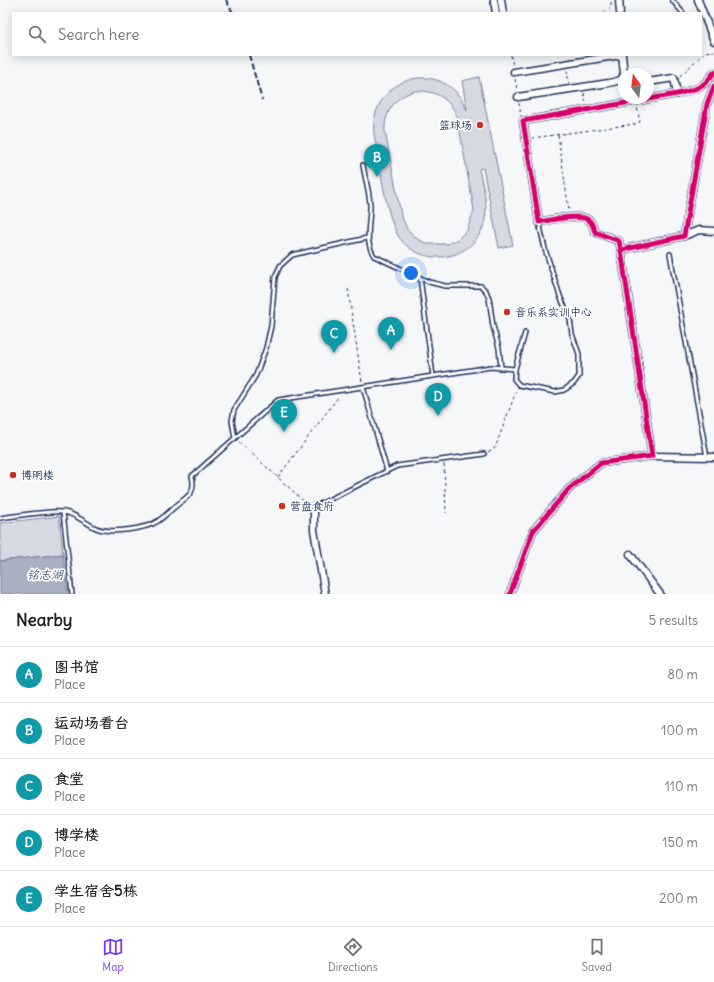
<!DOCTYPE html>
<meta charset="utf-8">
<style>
body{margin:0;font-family:Delius,"LXGW WenKai TC",sans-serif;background:#f2f2f2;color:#202124}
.compass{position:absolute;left:618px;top:68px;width:36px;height:36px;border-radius:50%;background:#fff;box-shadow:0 2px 10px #0003;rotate:346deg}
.you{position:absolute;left:411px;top:273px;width:14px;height:14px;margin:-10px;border:3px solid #fff;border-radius:50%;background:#1a73e8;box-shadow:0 0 0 6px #1a73e833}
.badge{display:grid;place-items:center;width:26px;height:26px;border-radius:50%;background:#7c3aed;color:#fff;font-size:13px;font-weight:700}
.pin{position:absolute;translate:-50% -33px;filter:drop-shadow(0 1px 2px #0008)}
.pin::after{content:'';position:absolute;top:21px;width:14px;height:12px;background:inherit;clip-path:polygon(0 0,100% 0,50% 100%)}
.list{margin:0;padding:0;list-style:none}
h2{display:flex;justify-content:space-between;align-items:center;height:52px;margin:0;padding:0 16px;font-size:17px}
h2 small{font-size:13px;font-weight:400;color:#757577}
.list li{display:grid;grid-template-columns:26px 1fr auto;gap:12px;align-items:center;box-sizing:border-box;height:56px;padding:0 16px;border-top:1px solid #e0e0e0}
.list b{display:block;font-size:15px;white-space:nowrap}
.list p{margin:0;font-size:13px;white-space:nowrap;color:#757577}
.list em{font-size:13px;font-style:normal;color:#757577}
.icon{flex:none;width:22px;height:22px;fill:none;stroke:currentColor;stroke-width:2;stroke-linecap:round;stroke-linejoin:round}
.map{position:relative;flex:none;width:714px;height:594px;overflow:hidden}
.search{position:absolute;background:#fff;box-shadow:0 2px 10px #0003;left:12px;right:12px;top:12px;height:44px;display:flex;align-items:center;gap:10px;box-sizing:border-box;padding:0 14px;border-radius:0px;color:#757577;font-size:15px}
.sheet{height:332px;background:#fff}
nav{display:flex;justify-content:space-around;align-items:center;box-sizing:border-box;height:56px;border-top:1px solid #e0e0e0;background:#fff;font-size:11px;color:#757577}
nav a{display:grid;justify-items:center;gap:2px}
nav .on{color:#7c3aed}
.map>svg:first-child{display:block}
.green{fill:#d6d9e2;stroke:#7884a0;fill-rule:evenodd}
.water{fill:#a9b0c1;stroke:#707c99}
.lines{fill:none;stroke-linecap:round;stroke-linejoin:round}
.service-casing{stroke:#1b2f5e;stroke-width:6}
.minor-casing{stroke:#1b2f5e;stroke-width:9}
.path{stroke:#1b2f5e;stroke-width:1;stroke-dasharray:3 3;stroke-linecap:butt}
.service{stroke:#fff;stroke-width:3}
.minor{stroke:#fff;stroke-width:6}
.rail{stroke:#1b2f5e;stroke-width:2;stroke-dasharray:6 3;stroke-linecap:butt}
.cycleway-casing{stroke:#fff;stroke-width:8}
.cycleway{stroke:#d6006c;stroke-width:5}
.poi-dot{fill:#c8321e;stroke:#fff;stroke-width:1.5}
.labels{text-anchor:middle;stroke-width:3.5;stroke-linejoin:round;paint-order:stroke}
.poi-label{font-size:11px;fill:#1b2f5e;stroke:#fff;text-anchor:start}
.water-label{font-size:12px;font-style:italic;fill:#4d5c81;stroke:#fff}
</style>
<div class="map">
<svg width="714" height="594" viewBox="0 0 714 594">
<rect width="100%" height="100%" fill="#f6f7f9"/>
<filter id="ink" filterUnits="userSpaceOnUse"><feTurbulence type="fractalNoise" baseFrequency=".025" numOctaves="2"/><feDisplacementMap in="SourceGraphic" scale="8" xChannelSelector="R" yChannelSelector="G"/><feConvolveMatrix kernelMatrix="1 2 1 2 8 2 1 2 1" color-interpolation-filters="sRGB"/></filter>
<g filter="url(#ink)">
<g class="green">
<path d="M479,77l34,168 -14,3 -16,-80 -4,1c4,19 11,39 4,58 -13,35 -63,41 -84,10 -13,-18 -20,-79 -25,-103 -5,-46 48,-75 82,-42 5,6 8,12 11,18l-5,-29zM415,91c20,-1 34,7 42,25l17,94 -7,20 -9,9 -11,5h-20l-11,-6 -9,-9 -6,-14 -16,-84c-1,-20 11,-35 30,-40z"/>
<polygon points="59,516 63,554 0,561 0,523"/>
</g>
<polygon class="water" points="63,554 68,594 0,594 0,561"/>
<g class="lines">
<g class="service-casing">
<g id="service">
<polyline points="672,0 683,13"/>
<path d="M363,165c2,14 7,28 7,41 0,18 -6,34 4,50l55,26 16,4h36l5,5 3,7 4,28 6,22 2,20"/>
<polyline points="670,254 707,457"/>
<polyline points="420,278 433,376"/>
<polyline points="515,369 525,333"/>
<polyline points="363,387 387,471"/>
<polyline points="235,438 232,421 234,410 256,375 266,348 271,326 275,277 280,266 292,255 367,238"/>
<polyline points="314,507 397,466 484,454"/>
<polyline points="63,512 72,594"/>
<path d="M0,518c16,-2 49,-8 64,-6 12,2 21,11 32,16 14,6 50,1 62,-7 7,-5 13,-11 19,-16 12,-9 19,-13 15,-29l86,-76 213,-33 24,2 -1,10 5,6 36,7 9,-2 10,-7 5,-7v-22l-7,-20 -2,-15 -10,-23 -15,-47 -6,-27"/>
</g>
</g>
<g class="minor-casing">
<g id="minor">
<polyline points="494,0 496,13"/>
<polyline points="501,0 503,13"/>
<polyline points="619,0 620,13"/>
<polyline points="698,0 714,41"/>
<polyline points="622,55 624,74"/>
<polyline points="514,72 621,55"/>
<polyline points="648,82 674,78 677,94"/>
<polyline points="518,97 609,83 621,80 624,74"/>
<polyline points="684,236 699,230 714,231"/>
<path d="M621,250l-2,-9 -24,-9c-2,-5 -3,-11 -8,-13 -10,-5 -37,1 -48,3l-16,-101 154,-27c16,-4 28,-6 37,-22"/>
<polyline points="652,456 714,457"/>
<polyline points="314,507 314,530 325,594"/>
<polyline points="630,554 660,594"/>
<polyline points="510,594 533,531 569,489 601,463 652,456 621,250 684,236 707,104 714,86"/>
</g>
</g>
<g class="path">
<polyline points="603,13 611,7 611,0"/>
<polyline points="511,55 513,66"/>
<polyline points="567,70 569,83"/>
<polyline points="680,76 705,52 714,51"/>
<polyline points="515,79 517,90"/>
<polyline points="584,93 586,104"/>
<polyline points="519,103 521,116"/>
<polyline points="558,135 569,211"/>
<polyline points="532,138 635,124 640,122 637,107"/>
<polyline points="348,289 362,382"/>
<polyline points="239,442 307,504"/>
<polyline points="488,452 495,448 517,389"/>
<polyline points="444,464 446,513"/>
<polyline points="278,477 339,396"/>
</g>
<use href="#service" class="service"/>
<use href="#minor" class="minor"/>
<g class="rail">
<polyline points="226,0 233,13"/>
<polyline points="249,55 262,100"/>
</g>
<g class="cycleway-casing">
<g id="cycleway">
<path d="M621,250l-2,-9 -24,-9c-2,-5 -3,-11 -8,-13 -10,-5 -37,1 -48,3l-16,-101 154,-27c16,-4 28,-6 37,-22"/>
<polyline points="510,594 533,531 569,489 601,463 652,456 621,250 684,236 707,104 714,86"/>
</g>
</g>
<use href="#cycleway" class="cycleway"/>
</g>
</g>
<g class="poi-dot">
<circle cx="480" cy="125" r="4"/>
<circle cx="507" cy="312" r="4"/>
<circle cx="13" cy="475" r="4"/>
<circle cx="282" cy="506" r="4"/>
</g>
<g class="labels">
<g class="poi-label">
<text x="472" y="129" text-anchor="end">篮球场</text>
<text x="515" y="316">音乐系实训中心</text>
<text x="21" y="479">博明楼</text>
<text x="290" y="510">营盘食府</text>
</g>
<g class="water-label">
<text x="45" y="579">铭志湖</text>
</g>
</g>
</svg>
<svg class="compass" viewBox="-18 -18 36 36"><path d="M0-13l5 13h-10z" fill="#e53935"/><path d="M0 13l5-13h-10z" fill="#757577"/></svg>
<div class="you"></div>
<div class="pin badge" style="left:391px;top:350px;background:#0f9aa8">A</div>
<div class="pin badge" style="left:377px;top:177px;background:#0f9aa8">B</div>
<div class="pin badge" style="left:334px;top:353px;background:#0f9aa8">C</div>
<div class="pin badge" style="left:438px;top:416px;background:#0f9aa8">D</div>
<div class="pin badge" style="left:284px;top:432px;background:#0f9aa8">E</div>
<div class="search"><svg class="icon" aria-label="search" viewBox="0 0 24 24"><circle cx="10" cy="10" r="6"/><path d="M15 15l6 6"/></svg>Search here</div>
</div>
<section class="sheet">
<h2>Nearby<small>5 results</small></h2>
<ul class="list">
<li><span class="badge" style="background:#0f9aa8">A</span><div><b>图书馆</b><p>Place</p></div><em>80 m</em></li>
<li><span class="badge" style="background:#0f9aa8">B</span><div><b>运动场看台</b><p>Place</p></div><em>100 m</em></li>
<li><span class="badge" style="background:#0f9aa8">C</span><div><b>食堂</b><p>Place</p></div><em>110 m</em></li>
<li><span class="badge" style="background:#0f9aa8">D</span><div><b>博学楼</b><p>Place</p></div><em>150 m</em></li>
<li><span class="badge" style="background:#0f9aa8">E</span><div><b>学生宿舍5栋</b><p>Place</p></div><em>200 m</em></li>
</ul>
</section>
<nav>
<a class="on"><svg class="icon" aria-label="map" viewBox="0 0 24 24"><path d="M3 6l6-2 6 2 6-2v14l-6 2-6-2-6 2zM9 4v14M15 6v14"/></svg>Map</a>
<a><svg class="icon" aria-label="directions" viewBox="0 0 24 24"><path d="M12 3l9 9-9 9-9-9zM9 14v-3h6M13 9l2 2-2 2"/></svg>Directions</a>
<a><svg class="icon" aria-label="saved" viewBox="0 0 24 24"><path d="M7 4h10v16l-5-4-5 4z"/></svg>Saved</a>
</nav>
